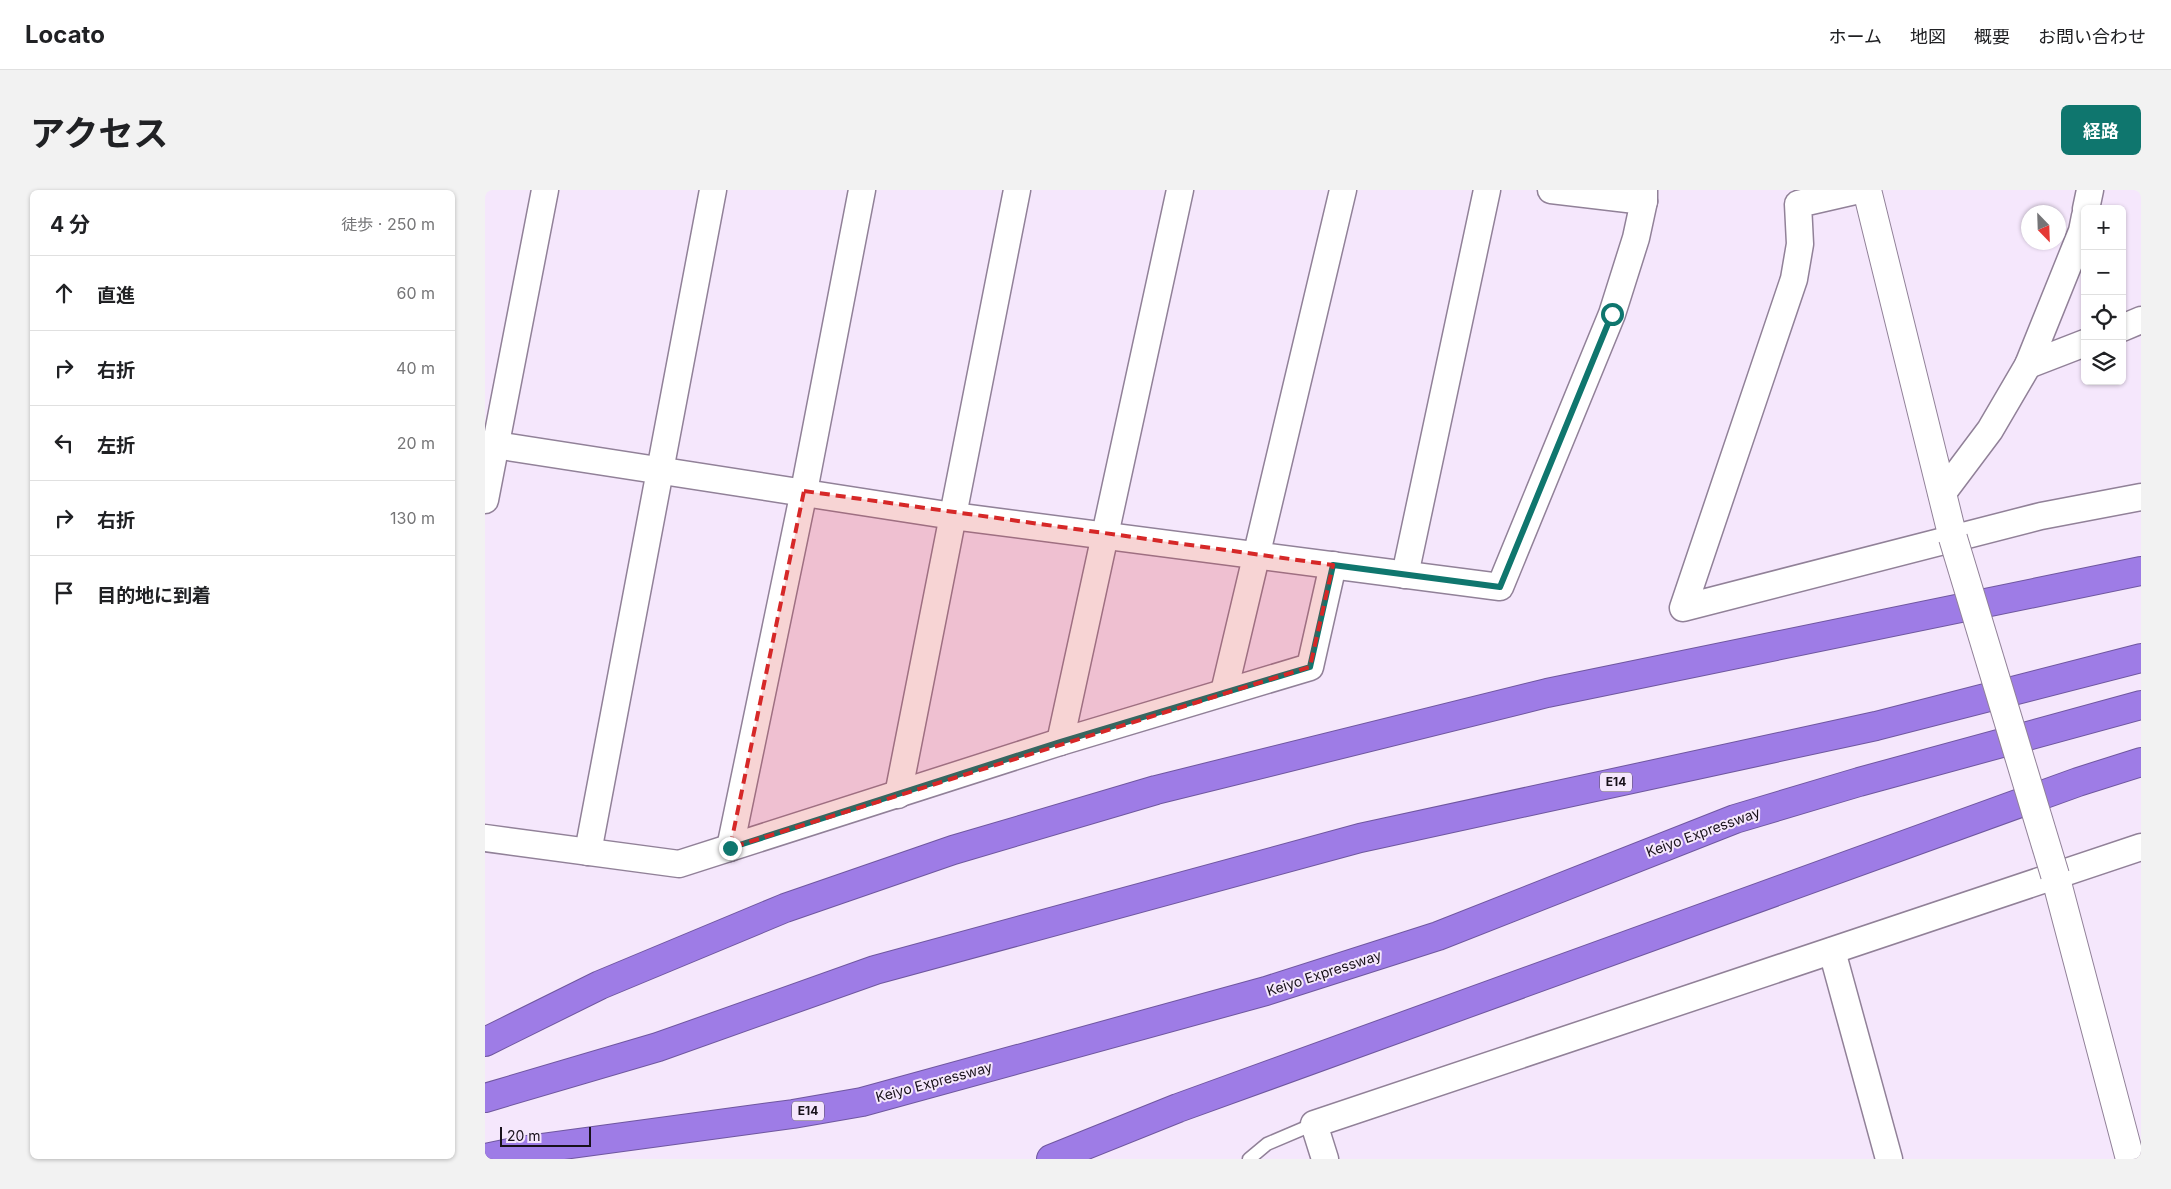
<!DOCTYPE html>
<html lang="ja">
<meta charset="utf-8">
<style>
body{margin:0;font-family:Inter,"Noto Sans JP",sans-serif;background:#f2f2f2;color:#202124}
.controls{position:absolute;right:15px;top:15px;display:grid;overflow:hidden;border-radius:8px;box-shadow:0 1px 4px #0004}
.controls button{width:45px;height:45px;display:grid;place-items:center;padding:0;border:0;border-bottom:1px solid #e0e0e0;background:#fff;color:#202124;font:25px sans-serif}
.compass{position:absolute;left:1536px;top:15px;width:45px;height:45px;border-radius:50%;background:#fff;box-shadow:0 1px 4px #0004;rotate:157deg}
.scale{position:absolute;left:15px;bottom:12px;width:91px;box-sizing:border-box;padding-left:5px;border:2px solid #18111a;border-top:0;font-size:14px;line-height:18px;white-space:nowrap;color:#18111a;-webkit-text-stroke:4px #f5e7fc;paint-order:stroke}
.stop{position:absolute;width:15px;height:15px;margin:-11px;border:4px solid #0f766e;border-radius:50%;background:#fff}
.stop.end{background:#0f766e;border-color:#fff;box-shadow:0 1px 5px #0008}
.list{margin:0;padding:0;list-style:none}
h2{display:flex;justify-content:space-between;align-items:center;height:65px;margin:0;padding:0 20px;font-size:21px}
h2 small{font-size:16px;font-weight:400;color:#757577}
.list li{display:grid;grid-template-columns:32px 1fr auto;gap:15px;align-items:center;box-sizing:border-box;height:75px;padding:0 20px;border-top:1px solid #e0e0e0}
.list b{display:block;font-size:19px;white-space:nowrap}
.list em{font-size:16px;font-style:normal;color:#757577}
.icon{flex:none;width:28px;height:28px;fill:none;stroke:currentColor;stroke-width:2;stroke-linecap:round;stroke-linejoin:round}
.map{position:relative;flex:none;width:1656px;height:969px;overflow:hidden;border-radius:8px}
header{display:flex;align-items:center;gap:30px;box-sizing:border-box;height:70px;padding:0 25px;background:#fff;border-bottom:1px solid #e0e0e0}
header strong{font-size:24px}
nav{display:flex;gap:28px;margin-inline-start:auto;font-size:18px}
.intro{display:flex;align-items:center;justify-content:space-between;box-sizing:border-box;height:120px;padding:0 30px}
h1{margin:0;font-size:35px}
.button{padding:12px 22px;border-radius:8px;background:#0f766e;color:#fff;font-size:18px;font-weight:700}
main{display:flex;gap:30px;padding:0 30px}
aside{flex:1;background:#fff;border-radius:8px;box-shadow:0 1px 4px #0004}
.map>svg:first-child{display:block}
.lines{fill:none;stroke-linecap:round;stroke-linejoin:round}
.service-casing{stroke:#918198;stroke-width:15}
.minor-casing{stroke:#918198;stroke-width:29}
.tertiary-casing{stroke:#918198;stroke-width:30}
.motorway-casing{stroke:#6f579f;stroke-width:30}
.service{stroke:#fff;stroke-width:12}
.minor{stroke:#fff;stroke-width:26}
.tertiary{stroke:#fff;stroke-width:28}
.motorway{stroke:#9e7ce6;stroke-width:28}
.tertiary-bridge-casing{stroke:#918198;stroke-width:30;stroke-linecap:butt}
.tertiary-bridge{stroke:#fff;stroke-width:28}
.route{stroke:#0f766e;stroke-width:6}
.marked{fill:#d62828;fill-opacity:0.2;stroke:#d62828;stroke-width:4;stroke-dasharray:10 6;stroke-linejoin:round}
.labels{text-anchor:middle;stroke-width:4;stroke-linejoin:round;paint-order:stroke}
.shield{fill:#f5e7fc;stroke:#5a515e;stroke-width:1}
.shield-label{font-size:12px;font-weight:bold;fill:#18111a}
.street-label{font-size:14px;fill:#18111a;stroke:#f5e7fc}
</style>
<header>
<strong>Locato</strong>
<nav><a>ホーム</a><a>地図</a><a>概要</a><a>お問い合わせ</a></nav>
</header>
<div class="intro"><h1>アクセス</h1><a class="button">経路</a></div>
<main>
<aside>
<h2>4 分<small>徒歩 · 250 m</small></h2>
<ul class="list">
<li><svg class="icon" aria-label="ahead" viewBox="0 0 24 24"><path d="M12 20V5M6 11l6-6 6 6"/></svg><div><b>直進</b></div><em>60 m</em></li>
<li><svg class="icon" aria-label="right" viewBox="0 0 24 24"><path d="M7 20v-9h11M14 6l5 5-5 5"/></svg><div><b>右折</b></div><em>40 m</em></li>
<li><svg class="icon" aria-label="left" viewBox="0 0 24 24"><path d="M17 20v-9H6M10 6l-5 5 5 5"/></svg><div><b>左折</b></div><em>20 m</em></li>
<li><svg class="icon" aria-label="right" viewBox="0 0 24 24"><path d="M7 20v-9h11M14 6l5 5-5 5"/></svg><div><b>右折</b></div><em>130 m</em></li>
<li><svg class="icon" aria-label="arrive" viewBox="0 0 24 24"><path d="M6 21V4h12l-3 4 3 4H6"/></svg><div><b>目的地に到着</b></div></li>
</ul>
</aside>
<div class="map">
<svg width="1656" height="969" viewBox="0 0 1656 969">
<rect width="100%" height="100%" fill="#f5e7fc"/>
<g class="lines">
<g class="service-casing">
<polyline id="service" points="764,969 782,954 829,934"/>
</g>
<g class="minor-casing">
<g id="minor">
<polyline points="1066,0 1159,11"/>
<polyline points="1374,0 1313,14 1315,54 1309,89 1198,418 1556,326 1656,307"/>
<polyline points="1601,19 1605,0"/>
<polyline points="1637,138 1656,130"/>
<polyline points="1543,175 1600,153"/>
<polyline points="10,255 468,326 1015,397 1127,124 1151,48 1159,11 1159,0"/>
<polyline points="1457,304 1505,240 1543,175 1597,41 1600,26"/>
<polyline points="0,310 60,0"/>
<polyline points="920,385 1002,0"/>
<polyline points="739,502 858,0"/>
<polyline points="575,552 695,0"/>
<polyline points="413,605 532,0"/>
<polyline points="0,648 194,674 575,552 825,477 848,375"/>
<polyline points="245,658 319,301 377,0"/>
<polyline points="103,662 228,0"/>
<polyline points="1347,761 1404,969"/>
<polyline points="840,969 829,934 1656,657"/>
</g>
</g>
<g class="tertiary-casing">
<g id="tertiary">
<polyline points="1382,0 1468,348"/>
<polyline points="1570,685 1645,969"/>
</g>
</g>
<g class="motorway-casing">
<g id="motorway">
<polyline points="0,852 115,795 300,718 468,660 671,600 1062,503 1656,381"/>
<polyline points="0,908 173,857 390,780 875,648 1391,536 1656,468"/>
<polyline points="0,968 34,961 308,924 377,912 781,801 953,746 1250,629 1374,592 1656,515"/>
<polyline points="566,969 693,918 1593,592 1656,572"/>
</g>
</g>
<use href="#service" class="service"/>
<use href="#minor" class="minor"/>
<use href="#tertiary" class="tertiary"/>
<use href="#motorway" class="motorway"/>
<g class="tertiary-bridge-casing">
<polyline id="tertiary-bridge" points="1468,348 1570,685"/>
</g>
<use href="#tertiary-bridge" class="tertiary-bridge"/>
</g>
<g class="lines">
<polyline class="route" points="245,658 575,552 825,477 848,375 1015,397 1127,124"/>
</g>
<path class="marked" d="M319,301l529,74 -23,102 -580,181z"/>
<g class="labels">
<g class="shield">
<rect x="1115" y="582.5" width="32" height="19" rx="4"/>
<rect x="307" y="911.5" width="32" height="19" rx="4"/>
</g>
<g class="shield-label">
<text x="1131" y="596">E14</text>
<text x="323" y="925">E14</text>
</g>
<g class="street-label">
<text transform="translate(1218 642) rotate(-20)" y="5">Keiyo Expressway</text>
<text transform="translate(839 783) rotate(-18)" y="5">Keiyo Expressway</text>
<text transform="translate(449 892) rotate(-15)" y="5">Keiyo Expressway</text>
</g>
</g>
</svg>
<div class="controls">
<button>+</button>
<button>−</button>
<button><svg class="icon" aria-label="locate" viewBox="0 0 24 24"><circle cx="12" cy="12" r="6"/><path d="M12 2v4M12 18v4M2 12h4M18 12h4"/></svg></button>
<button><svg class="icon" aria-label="layers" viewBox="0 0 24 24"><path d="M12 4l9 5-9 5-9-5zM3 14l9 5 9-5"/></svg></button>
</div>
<svg class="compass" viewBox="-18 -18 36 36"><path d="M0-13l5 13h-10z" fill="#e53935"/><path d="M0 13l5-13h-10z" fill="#757577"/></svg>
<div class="scale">20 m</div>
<div class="stop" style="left:1127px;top:124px"></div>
<div class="stop end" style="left:245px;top:658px"></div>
</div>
</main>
